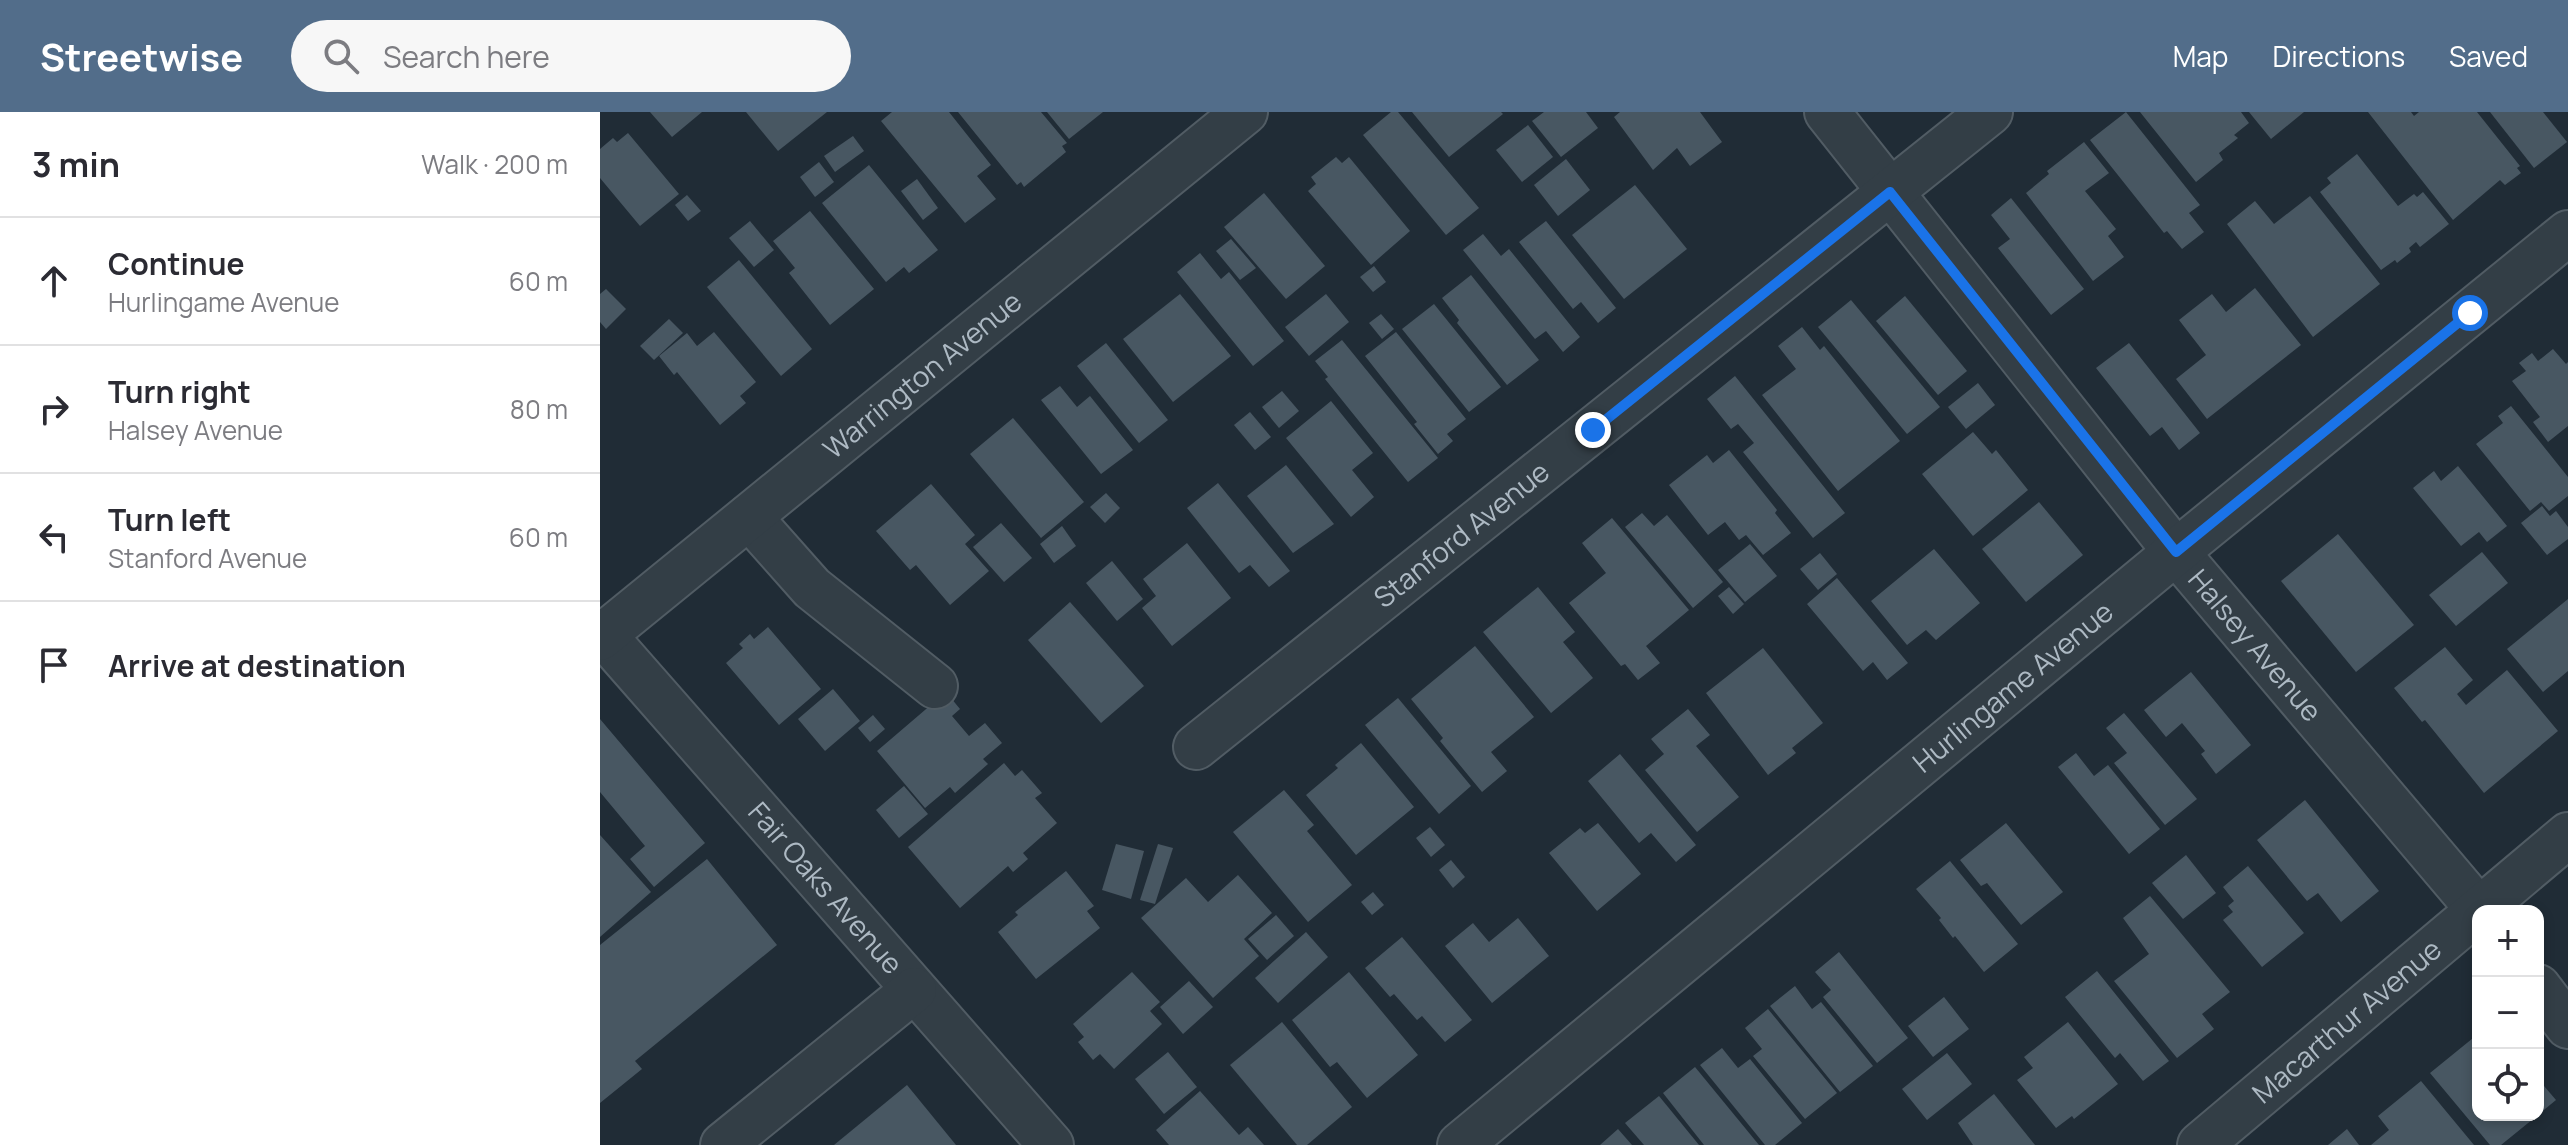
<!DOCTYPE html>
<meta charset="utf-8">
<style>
body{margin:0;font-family:Manrope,sans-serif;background:#f7f7f7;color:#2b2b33}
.controls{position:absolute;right:24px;bottom:24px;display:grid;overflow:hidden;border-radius:16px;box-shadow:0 4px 12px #0003}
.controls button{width:72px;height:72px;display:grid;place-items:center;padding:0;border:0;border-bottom:2px solid #e1e1e2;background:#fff;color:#2b2b33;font:40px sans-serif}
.stop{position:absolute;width:24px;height:24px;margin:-18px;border:6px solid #1a73e8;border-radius:50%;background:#fff}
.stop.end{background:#1a73e8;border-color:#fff;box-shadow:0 2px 8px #0008}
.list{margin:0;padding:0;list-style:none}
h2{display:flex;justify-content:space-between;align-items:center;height:104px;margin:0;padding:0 32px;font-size:34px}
h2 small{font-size:26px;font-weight:400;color:#7c7c81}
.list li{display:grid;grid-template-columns:52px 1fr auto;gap:24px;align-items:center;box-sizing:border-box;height:128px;padding:0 32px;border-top:2px solid #e1e1e2}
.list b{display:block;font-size:30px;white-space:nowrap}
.list p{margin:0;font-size:26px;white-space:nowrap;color:#7c7c81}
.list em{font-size:26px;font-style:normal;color:#7c7c81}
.icon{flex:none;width:44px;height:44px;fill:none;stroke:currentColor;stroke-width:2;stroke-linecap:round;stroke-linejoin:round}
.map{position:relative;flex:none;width:1968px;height:1033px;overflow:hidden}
header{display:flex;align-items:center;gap:48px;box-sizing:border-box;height:112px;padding:0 40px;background:#526d8a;color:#fff}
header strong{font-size:38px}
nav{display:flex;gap:44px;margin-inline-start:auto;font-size:28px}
.search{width:560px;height:72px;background:#f7f7f7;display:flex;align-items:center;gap:20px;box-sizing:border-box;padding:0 28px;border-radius:44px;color:#7c7c81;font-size:30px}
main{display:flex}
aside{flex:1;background:#fff}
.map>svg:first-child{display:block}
.building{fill:#485762}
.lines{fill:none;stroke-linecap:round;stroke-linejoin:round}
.minor-casing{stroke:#515c64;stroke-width:48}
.minor{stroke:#333e46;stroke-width:44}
.route{stroke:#1a73e8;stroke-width:10}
.labels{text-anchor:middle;stroke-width:7;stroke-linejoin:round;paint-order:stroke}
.street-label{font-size:28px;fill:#adb9c3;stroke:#19232b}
</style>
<header>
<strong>Streetwise</strong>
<div class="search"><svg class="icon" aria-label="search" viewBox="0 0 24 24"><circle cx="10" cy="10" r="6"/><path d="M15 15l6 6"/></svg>Search here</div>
<nav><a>Map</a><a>Directions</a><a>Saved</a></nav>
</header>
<main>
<aside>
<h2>3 min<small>Walk · 200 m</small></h2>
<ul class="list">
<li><svg class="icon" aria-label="ahead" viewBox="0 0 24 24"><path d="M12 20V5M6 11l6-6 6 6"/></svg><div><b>Continue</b><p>Hurlingame Avenue</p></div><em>60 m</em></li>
<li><svg class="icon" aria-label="right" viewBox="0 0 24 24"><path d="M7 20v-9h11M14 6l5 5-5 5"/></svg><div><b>Turn right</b><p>Halsey Avenue</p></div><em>80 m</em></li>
<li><svg class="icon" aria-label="left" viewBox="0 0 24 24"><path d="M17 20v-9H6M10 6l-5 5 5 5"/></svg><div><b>Turn left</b><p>Stanford Avenue</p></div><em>60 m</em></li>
<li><svg class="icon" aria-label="arrive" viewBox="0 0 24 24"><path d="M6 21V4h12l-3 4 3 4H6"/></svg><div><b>Arrive at destination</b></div></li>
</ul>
</aside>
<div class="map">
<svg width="1968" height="1033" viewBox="0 0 1968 1033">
<rect width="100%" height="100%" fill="#202c36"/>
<g class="building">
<polygon points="50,0 102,0 72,25"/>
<polygon points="146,0 227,0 178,39"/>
<polygon points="292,0 349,0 391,53 377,64 396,87 365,111 281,9"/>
<polygon points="358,0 441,0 467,31 462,34 466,40 424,75 421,70 417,73"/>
<polygon points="447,0 503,0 469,27"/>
<polygon points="791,0 798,0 879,96 846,123 763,23"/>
<polygon points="812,0 901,0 903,2 849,45"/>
<polygon points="944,0 986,0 998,16 961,45 932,9"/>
<polygon points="1020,0 1100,0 1122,30 1090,54 1077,36 1053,58 1014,5"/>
<polygon points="1526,0 1600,93 1589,101 1604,120 1582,137 1567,119 1564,121 1490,28"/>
<polygon points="1540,0 1641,0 1649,11 1634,23 1638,26 1619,41 1623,48 1596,70"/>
<polygon points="1649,0 1704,0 1671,27"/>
<polygon points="1768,0 1811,0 1814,4 1819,0 1877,0 1920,54 1917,56 1921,61 1905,73 1900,68 1853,108"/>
<polygon points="1890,0 1943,0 1967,30 1934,56"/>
<polygon points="928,13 953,45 922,70 896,38"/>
<polygon points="28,21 79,82 40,114 0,66 0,37 13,26 17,30"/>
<polygon points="253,24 264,39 235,60 224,44"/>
<polygon points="1484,30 1509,61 1485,79 1516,117 1508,124 1524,145 1493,169 1426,81 1449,62 1447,59"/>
<polygon points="1757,42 1798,94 1814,82 1817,85 1823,80 1849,112 1820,135 1816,130 1809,136 1811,140 1797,151 1795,148 1781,158 1720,80 1731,71 1727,66"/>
<polygon points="736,45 742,51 749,45 810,119 771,153 708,79 716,72 711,65"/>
<polygon points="966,47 990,78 958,104 934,73"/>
<polygon points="219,50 234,70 215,85 200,65"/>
<polygon points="269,53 338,138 309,161 304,155 286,170 222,91"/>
<polygon points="317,67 338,96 323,108 301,79"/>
<polygon points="1035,73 1087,137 1024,187 972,123"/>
<polygon points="664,81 725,154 686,187 624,115"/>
<polygon points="87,83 101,99 88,109 75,93"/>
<polygon points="1710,84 1780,172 1713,225 1627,112 1655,89 1674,112"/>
<polygon points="1411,86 1484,177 1451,203 1398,136 1410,127 1391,103"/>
<polygon points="210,99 274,177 230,213 189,161 195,156 173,129"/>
<polygon points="150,109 174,138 154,155 129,126"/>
<polygon points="946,109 1016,196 998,211 981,190 973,197 919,130"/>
<polygon points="883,122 901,144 909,137 980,225 963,240 946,219 935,227 863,138"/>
<polygon points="631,127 656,156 640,168 616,139"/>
<polygon points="600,141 621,167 629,160 684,229 653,254 577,160"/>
<polygon points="139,148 212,237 181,264 107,175"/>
<polygon points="774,154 786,170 773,180 760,165"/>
<polygon points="871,163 939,248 907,273 857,211 859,208 842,186"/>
<polygon points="1655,176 1701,233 1607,307 1576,267 1606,243 1579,208 1612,182 1626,200"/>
<polygon points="6,177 26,197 6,217 0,210 0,182"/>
<polygon points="580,182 631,244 573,290 523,227"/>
<polygon points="726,182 749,210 709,244 685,215"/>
<polygon points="1305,184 1367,259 1338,283 1276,209"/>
<polygon points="1251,188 1340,295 1307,322 1218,215"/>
<polygon points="834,192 901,275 869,300 802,217"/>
<polygon points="781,202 794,217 782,227 769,211"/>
<polygon points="69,207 83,221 54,248 40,234"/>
<polygon points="1202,215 1220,238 1224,234 1300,329 1238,379 1162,283 1196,257 1178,234"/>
<polygon points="114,220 156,270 140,284 146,291 120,313 77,260 74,263 59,244 87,221 97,234"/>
<polygon points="796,220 866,307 847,322 853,329 838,342 814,312 817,310 765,244"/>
<polygon points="742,228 838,346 808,370 725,267 728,265 715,249"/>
<polygon points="506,231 568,308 539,331 477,254"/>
<polygon points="1529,231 1600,321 1579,338 1562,315 1550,324 1496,256"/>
<polygon points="1953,237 1966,252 1968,250 1968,314 1948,330 1933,310 1940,305 1912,269 1926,259 1919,251 1932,241 1938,249"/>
<polygon points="1135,264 1245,401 1213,426 1143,340 1154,331 1138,312 1131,317 1107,287"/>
<polygon points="1378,271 1395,293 1366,317 1348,295"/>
<polygon points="460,274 477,295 490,284 533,338 501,362 441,288"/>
<polygon points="682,279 699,299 679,316 662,295"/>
<polygon points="731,289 773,341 752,358 774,385 751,405 686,326"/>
<polygon points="1911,294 1968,365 1968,384 1949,399 1941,390 1930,399 1876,332 1903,311 1898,304"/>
<polygon points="650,300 671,325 655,338 634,313"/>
<polygon points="413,306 484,390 441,426 370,342"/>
<polygon points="1373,320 1392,342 1396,338 1428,378 1373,424 1322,362"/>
<polygon points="1129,338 1177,398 1175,401 1191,421 1163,443 1146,423 1139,428 1125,410 1108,423 1069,373 1107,343 1113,351"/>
<polygon points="686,353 734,412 693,441 647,384"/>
<polygon points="1858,354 1907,414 1887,430 1879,420 1861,434 1813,376 1834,359 1841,369"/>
<polygon points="618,371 690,459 669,475 650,453 639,461 587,396"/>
<polygon points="331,372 375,423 365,432 389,459 350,493 316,453 310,458 276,419"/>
<polygon points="506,381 520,396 505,411 490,395"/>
<polygon points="1439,390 1483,443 1426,490 1382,437"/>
<polygon points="1942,394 1950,404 1956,399 1968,415 1968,427 1947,443 1921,411"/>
<polygon points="1042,401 1054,414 1067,403 1123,470 1093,496 1025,415"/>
<polygon points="1012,406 1089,498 1046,534 1060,551 1038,568 1025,552 1021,554 969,491 1006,461 982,431"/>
<polygon points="401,411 432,446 404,470 373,435"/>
<polygon points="462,414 476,434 454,451 440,432"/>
<polygon points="1738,422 1814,513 1756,560 1681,469"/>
<polygon points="587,431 631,486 572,534 542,496 556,484 543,467"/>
<polygon points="1150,432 1177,464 1145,490 1118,458"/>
<polygon points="1334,437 1380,491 1336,528 1326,518 1307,533 1271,489"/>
<polygon points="1882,440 1908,471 1856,514 1829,483"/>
<polygon points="1220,441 1237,462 1218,478 1200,457"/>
<polygon points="512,449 543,487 517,509 486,471"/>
<polygon points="1237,466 1308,551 1287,568 1273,550 1263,559 1207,492"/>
<polygon points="938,475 975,520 963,530 993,566 951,601 883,520"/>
<polygon points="1129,475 1144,492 1133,502 1118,484"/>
<polygon points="1968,487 1968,559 1943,580 1907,537"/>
<polygon points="470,490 544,574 501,611 428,528"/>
<polygon points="168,515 221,577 179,613 126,551 143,536 139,532 150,522 154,527"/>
<polygon points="875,534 934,605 891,640 907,659 882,680 840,629 843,626 811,587"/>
<polygon points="1845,535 1873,568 1857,582 1866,593 1907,558 1958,619 1884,681 1825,608 1822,610 1794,576"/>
<polygon points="1163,536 1223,611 1192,636 1196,641 1168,663 1106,581"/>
<polygon points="1591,560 1651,633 1616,662 1601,642 1605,639 1582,611 1566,625 1544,598"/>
<polygon points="233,577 260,609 225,639 198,607"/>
<polygon points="346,580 360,597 352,604 369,624 385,611 402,631 383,647 388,652 355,681 350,675 325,696 277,639"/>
<polygon points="798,586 871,674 839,702 765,613"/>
<polygon points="1088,597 1110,623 1096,634 1139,685 1097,720 1045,658 1064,642 1051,627"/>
<polygon points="1524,601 1597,687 1565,713 1514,651 1527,641 1506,616"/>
<polygon points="273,603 285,617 270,630 258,616"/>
<polygon points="0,607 105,731 54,775 30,747 45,734 0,680"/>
<polygon points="761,631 814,695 756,743 706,683 738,656 735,653"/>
<polygon points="1476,641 1494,664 1508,653 1560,717 1529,742 1458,655"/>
<polygon points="1020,642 1096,733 1076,750 1051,721 1039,731 988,669"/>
<polygon points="404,651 415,664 422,658 442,681 435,686 457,711 423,741 428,747 413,760 408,754 360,796 308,735"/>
<polygon points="304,674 328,702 299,726 276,698"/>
<polygon points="684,678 714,713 707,719 752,773 708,810 633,720"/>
<polygon points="1705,688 1779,779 1741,810 1718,781 1707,789 1657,728"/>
<polygon points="998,711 1041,762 997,799 949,741 980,716 985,721"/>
<polygon points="1406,711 1463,780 1421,813 1387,771 1381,774 1360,748"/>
<polygon points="830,715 845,733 831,745 816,726"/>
<polygon points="0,723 51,780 0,825"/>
<polygon points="516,732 544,739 531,787 502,778"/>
<polygon points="558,732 573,736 555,792 540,788"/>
<polygon points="1586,743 1616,781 1583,807 1552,771"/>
<polygon points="107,747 177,833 35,949 42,957 0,991 0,833"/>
<polygon points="851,748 865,765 853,776 839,758"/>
<polygon points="1350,749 1418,832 1384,860 1355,824 1353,826 1339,808 1341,806 1316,777"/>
<polygon points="1648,754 1704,821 1662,855 1623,808 1633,800 1628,794 1634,789 1623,775"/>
<polygon points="466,759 494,794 487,799 500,816 436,867 398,820 418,803 415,800"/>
<polygon points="638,763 672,801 644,827 659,844 613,886 541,806 586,766 608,790"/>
<polygon points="773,780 784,793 772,803 761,790"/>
<polygon points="1550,784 1630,880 1602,902 1614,917 1577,946 1514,869 1549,842 1523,806"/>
<polygon points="676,803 694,824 667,848 648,827"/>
<polygon points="918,806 949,844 892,891 845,834 873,811 889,830"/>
<polygon points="706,820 728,845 678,891 655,866"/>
<polygon points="802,825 872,908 845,930 822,904 817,908 794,882 790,885 765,856"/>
<polygon points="1239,840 1308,926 1277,951 1223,885 1231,878 1215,860"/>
<polygon points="1497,859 1569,949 1543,969 1520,941 1515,946 1465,885"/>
<polygon points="532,860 560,890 550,899 562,912 514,957 500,942 493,948 478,930 484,925 473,912"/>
<polygon points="749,860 818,943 767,986 737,950 730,955 692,908"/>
<polygon points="589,869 613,895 583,922 560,895"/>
<polygon points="1195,874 1212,897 1221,890 1273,954 1240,980 1170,894"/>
<polygon points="1344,885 1369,917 1333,945 1308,914"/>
<polygon points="1168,897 1237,981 1205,1007 1153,944 1162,937 1145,916"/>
<polygon points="682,910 752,995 707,1033 697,1033 630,953"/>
<polygon points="1468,910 1518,972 1474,1007 1472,1004 1456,1016 1417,968 1433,956 1424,945"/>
<polygon points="1878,922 1878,1003 1938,1003 1901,1033 1890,1033 1830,961"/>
<polygon points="1122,936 1138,956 1150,947 1202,1011 1175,1033 1165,1033 1100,953"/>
<polygon points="568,940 597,975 564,1002 535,967"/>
<polygon points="1347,941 1372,972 1327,1008 1302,977"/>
<polygon points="1095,955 1159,1033 1104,1033 1063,981"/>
<polygon points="1938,967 1956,988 1938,1003"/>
<polygon points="1821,969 1874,1033 1771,1033 1789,1018 1778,1004"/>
<polygon points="307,973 356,1033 234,1033"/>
<polygon points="600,979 639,1023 648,1015 664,1033 569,1033 556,1018"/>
<polygon points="1394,982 1435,1033 1373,1033 1358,1011"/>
<polygon points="1059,984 1099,1033 1044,1033 1025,1011"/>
<polygon points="1018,1017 1032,1033 1000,1033"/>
<polygon points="1747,1017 1759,1033 1728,1033"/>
</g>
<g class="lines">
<g class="minor-casing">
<g id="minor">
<path id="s1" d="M1227,0l349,440 304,359"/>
<polyline points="149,405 212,476 335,574"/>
<path id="s2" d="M0,519l451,514"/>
<path id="s3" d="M0,526l645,-526"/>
<path id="s4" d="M596,635l794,-635"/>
<polyline points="1938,875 1968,914"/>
<polyline points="123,1033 314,878"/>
<path id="s5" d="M860,1033l716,-593 392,-319"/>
<path id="s6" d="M1600,1033l368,-310"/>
</g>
</g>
<use href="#minor" class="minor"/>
</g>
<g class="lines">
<polyline class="route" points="993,318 1290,80 1576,440 1870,201"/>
</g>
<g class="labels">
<g class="street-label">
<text dy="10" stroke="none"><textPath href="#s3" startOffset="416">Warrington Avenue</textPath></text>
<text dy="10" stroke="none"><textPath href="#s4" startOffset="340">Stanford Avenue</textPath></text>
<text dy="10" stroke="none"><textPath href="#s1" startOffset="684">Halsey Avenue</textPath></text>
<text dy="10" stroke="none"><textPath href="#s5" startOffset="718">Hurlingame Avenue</textPath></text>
<text dy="10" stroke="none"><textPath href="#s2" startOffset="342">Fair Oaks Avenue</textPath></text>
<text dy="10" stroke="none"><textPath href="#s6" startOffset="192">Macarthur Avenue</textPath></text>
</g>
</g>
</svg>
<div class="controls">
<button>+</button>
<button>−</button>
<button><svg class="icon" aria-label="locate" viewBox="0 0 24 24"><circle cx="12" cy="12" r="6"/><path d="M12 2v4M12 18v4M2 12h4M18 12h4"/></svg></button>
</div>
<div class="stop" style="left:1870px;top:201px"></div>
<div class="stop end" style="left:993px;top:318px"></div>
</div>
</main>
